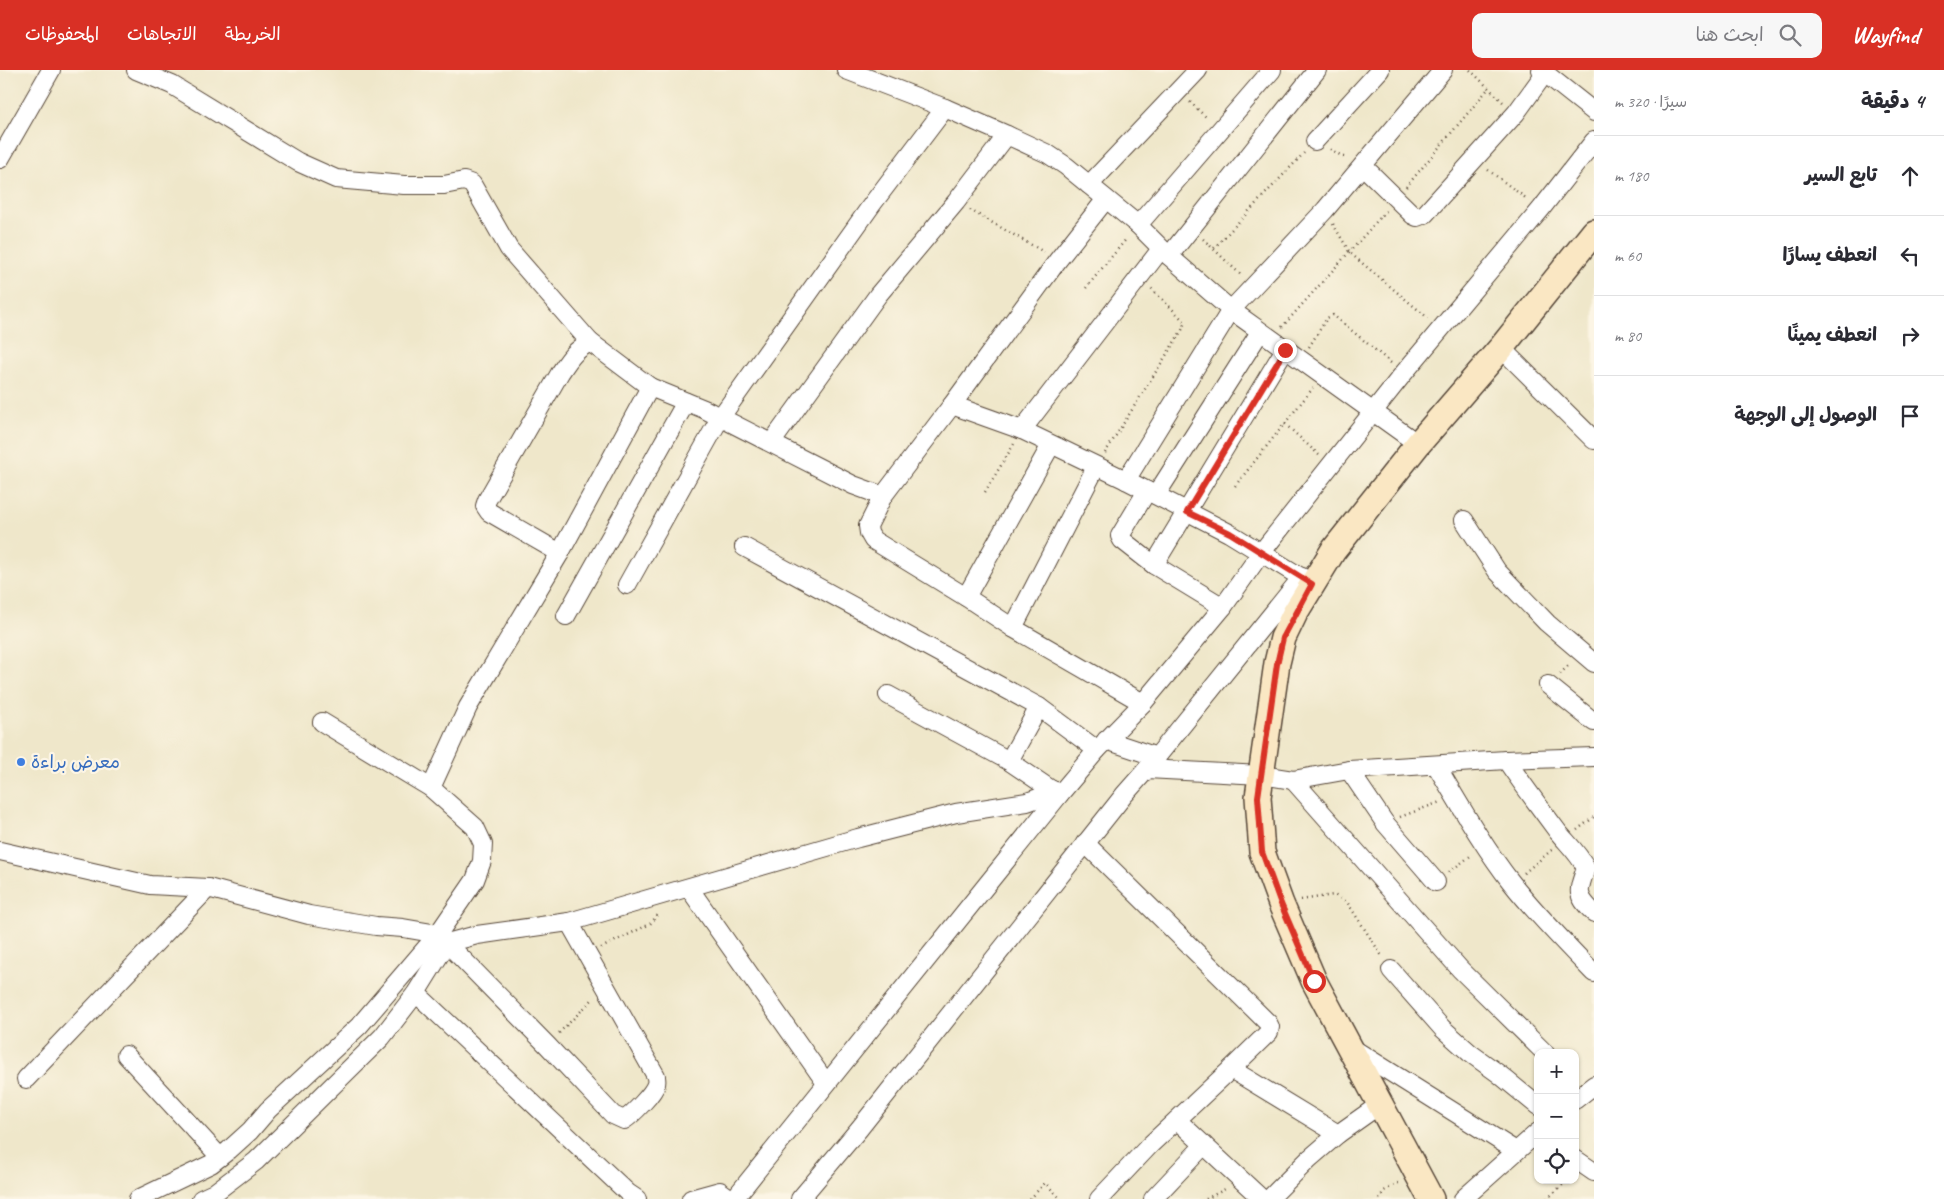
<!DOCTYPE html>
<html lang="ar">
<meta charset="utf-8">
<style>
body{margin:0;font-family:Caveat,"Playpen Sans Arabic",sans-serif;background:#f7f7f7;color:#2b2b33;direction:rtl}
.controls{position:absolute;right:15px;bottom:15px;display:grid;overflow:hidden;border-radius:10px;box-shadow:0 1px 4px #0004}
.controls button{width:45px;height:45px;display:grid;place-items:center;padding:0;border:0;border-bottom:1px solid #e1e1e2;background:#fff;color:#2b2b33;font:25px sans-serif}
.stop{position:absolute;width:15px;height:15px;margin:-11px;border:4px solid #d93025;border-radius:50%;background:#fff}
.stop.end{background:#d93025;border-color:#fff;box-shadow:0 1px 5px #0008}
.list{margin:0;padding:0;list-style:none}
h2{display:flex;justify-content:space-between;align-items:center;height:65px;margin:0;padding:0 20px;font-size:21px}
h2 small{font-size:16px;font-weight:400;color:#7c7c81}
.list li{display:grid;grid-template-columns:32px 1fr auto;gap:15px;align-items:center;box-sizing:border-box;height:80px;padding:0 20px;border-top:1px solid #e1e1e2}
.list b{display:block;font-size:19px;white-space:nowrap}
.list em{font-size:16px;font-style:normal;color:#7c7c81}
.icon{flex:none;width:28px;height:28px;fill:none;stroke:currentColor;stroke-width:2;stroke-linecap:round;stroke-linejoin:round}
.map{position:relative;flex:none;width:1594px;height:1129px;overflow:hidden;direction:ltr}
header{display:flex;align-items:center;gap:30px;box-sizing:border-box;height:70px;padding:0 25px;background:#d93025;color:#fff}
header strong{font-size:24px}
nav{display:flex;gap:28px;margin-inline-start:auto;font-size:18px}
.search{width:350px;height:45px;background:#f7f7f7;display:flex;align-items:center;gap:12px;box-sizing:border-box;padding:0 18px;border-radius:10px;color:#7c7c81;font-size:19px}
main{display:flex}
aside{flex:1;background:#fff}
.map>svg:first-child{display:block}
.lines{fill:none;stroke-linecap:round;stroke-linejoin:round}
.street-casing{stroke:#564638;stroke-width:20}
.secondary-casing{stroke:#564638;stroke-width:28}
.path{stroke:#564638;stroke-width:2.5;stroke-dasharray:1 4;stroke-linecap:butt}
.street{stroke:#fff;stroke-width:18}
.secondary{stroke:#fae7c3;stroke-width:25}
.route{stroke:#d93025;stroke-width:6}
.shop-dot{fill:#3f7fe0;stroke:#fcf5e5;stroke-width:2}
.labels{text-anchor:middle;stroke-width:4.5;stroke-linejoin:round;paint-order:stroke}
.shop-label{font-size:18px;fill:#366cbe;stroke:#fcf5e5;text-anchor:start}
</style>
<header>
<strong>Wayfind</strong>
<div class="search"><svg class="icon" aria-label="search" viewBox="0 0 24 24"><circle cx="10" cy="10" r="6"/><path d="M15 15l6 6"/></svg>ابحث هنا</div>
<nav><a>الخريطة</a><a>الاتجاهات</a><a>المحفوظات</a></nav>
</header>
<main>
<aside>
<h2>4 دقيقة<small>سيرًا · 320 m</small></h2>
<ul class="list">
<li><svg class="icon" aria-label="ahead" viewBox="0 0 24 24"><path d="M12 20V5M6 11l6-6 6 6"/></svg><div><b>تابع السير</b></div><em>180 m</em></li>
<li><svg class="icon" aria-label="left" viewBox="0 0 24 24"><path d="M17 20v-9H6M10 6l-5 5 5 5"/></svg><div><b>انعطف يسارًا</b></div><em>60 m</em></li>
<li><svg class="icon" aria-label="right" viewBox="0 0 24 24"><path d="M7 20v-9h11M14 6l5 5-5 5"/></svg><div><b>انعطف يمينًا</b></div><em>80 m</em></li>
<li><svg class="icon" aria-label="arrive" viewBox="0 0 24 24"><path d="M6 21V4h12l-3 4 3 4H6"/></svg><div><b>الوصول إلى الوجهة</b></div></li>
</ul>
</aside>
<div class="map">
<svg width="1594" height="1129" viewBox="0 0 1594 1129">
<rect width="100%" height="100%" fill="#fcf5e5"/>
<filter id="ink" filterUnits="userSpaceOnUse"><feTurbulence type="fractalNoise" baseFrequency=".02" numOctaves="2"/><feDisplacementMap in="SourceGraphic" scale="10" xChannelSelector="R" yChannelSelector="G"/><feConvolveMatrix kernelMatrix="1 2 1 2 8 2 1 2 1" color-interpolation-filters="sRGB"/></filter>
<filter id="wash" filterUnits="userSpaceOnUse"><feTurbulence type="fractalNoise" baseFrequency=".0096" numOctaves="4" result="noise"/><feDisplacementMap in="SourceGraphic" scale="20" xChannelSelector="R" yChannelSelector="G"/><feGaussianBlur stdDeviation="1.12" result="paint"/><feColorMatrix in="noise" values="0 0 0 0 0 0 0 0 0 0 0 0 0 0 0 0 0 1.4 0 .05"/><feComposite in="paint" operator="in"/></filter>
<g filter="url(#wash)">
<rect width="100%" height="100%" fill="#efe7ca"/>
</g>
<g filter="url(#ink)">
<g class="lines">
<g class="street-casing">
<g id="street">
<polyline points="136,0 172,15 298,92 336,109 404,115 444,115 464,111 472,114 509,179 590,272"/>
<polyline points="846,0 945,38 1007,65"/>
<polyline points="1541,0 1594,42"/>
<polyline points="1315,71 1380,0"/>
<polyline points="0,89 51,0"/>
<polyline points="1363,96 1413,145 1417,147 1425,144 1516,43 1545,3"/>
<polyline points="1089,115 1198,0"/>
<polyline points="1106,129 1058,190 952,335 1022,360 1126,410 1229,463 1312,514"/>
<polyline points="1138,155 1272,0"/>
<polyline points="1169,186 1317,0"/>
<polyline points="1501,278 1594,370"/>
<polyline points="952,335 883,426 868,456 869,463 873,470 966,527 1013,558 1143,633"/>
<polyline points="1022,360 1161,179"/>
<polyline points="772,372 878,225 956,132 1007,65 1048,84 1066,96 1138,155 1169,186 1231,240 1418,374"/>
<polyline points="1126,410 1231,240 1325,140 1443,0"/>
<polyline points="1147,421 1120,466 1122,470 1154,495 1223,537"/>
<polyline points="1156,425 1260,262"/>
<polyline points="1464,450 1497,501 1547,553 1594,593"/>
<polyline points="744,477 1039,637"/>
<path d="M560,483l-71,-41 -4,-6 2,-6 73,-127c10,-15 14,-22 30,-31l60,45"/>
<polyline points="1154,495 1285,279"/>
<polyline points="627,515 720,348 873,133 945,38"/>
<polyline points="966,527 1051,375"/>
<polyline points="566,546 686,332"/>
<polyline points="1013,558 1096,397"/>
<polyline points="1548,615 1594,652"/>
<polyline points="888,625 1009,691 1059,725"/>
<polyline points="322,652 431,718"/>
<polyline points="1106,670 1157,687"/>
<path d="M1506,690c17,25 34,48 52,72 10,12 21,22 28,36 -8,23 -11,27 8,45"/>
<polyline points="1009,691 1039,637 1097,680 1143,633 1223,537 1261,483 1403,304 1541,139 1594,71"/>
<path d="M1436,695c24,40 47,81 75,117 25,32 55,62 83,91"/>
<polyline points="1147,699 1261,705 1293,710 1349,700 1506,690 1594,687"/>
<polyline points="1349,700 1385,753 1436,812"/>
<polyline points="1293,710 1460,899 1545,983"/>
<polyline points="1085,773 1268,953 1270,957 1269,962 1231,999"/>
<path d="M0,781l150,34 58,3 101,27 67,11 27,2 35,6 109,111 66,70 11,5c8,-5 30,-27 32,-36 1,-2 0,-5 0,-8l-87,-154 289,-84 98,-25 71,-11 17,-6 9,-6"/>
<polyline points="689,818 826,1013"/>
<polyline points="1391,900 1442,958 1470,983 1499,1004 1538,1036"/>
<polyline points="416,923 628,1123 637,1129"/>
<polyline points="1352,978 1516,1081"/>
<polyline points="126,985 220,1087"/>
<polyline points="26,1009 208,818"/>
<polyline points="1575,1030 1594,1015"/>
<polyline points="1177,1050 1262,1129"/>
<polyline points="1575,1089 1594,1102"/>
<polyline points="138,1129 211,1094 229,1080 250,1061 268,1040 359,956 438,864 475,810 482,791 483,774 475,757 431,718 468,637 560,483 650,317 704,339 853,415 883,426"/>
<polyline points="201,1129 214,1123 256,1091 382,967 416,923 447,873 477,865 569,852"/>
<polyline points="691,1129 720,1121 731,1129"/>
<polyline points="734,1129 1059,725 1097,680"/>
<polyline points="800,1129 859,1059 1124,725 1147,699 1302,507"/>
<polyline points="1099,1129 1150,1075 1231,999 1338,1064"/>
<polyline points="1153,1129 1204,1075"/>
<polyline points="1269,1129 1309,1089 1338,1064 1379,1035"/>
<polyline points="1463,1129 1538,1062"/>
</g>
</g>
<g class="secondary-casing">
<polyline id="secondary" points="1431,1129 1314,911 1281,834 1262,782 1258,727 1277,593 1283,568 1295,543 1333,481 1418,374 1501,278 1594,162"/>
</g>
<g class="path">
<polyline points="1470,0 1503,32"/>
<polyline points="1190,32 1208,49"/>
<polyline points="1330,79 1347,89"/>
<polyline points="1488,100 1527,129"/>
<polyline points="1406,117 1488,19"/>
<polyline points="970,140 1044,182"/>
<polyline points="1333,154 1350,183 1428,248"/>
<polyline points="1203,169 1242,206"/>
<polyline points="1214,178 1304,83"/>
<polyline points="1086,218 1127,168"/>
<polyline points="1282,257 1386,141"/>
<polyline points="1309,277 1327,248 1333,245 1391,293"/>
<polyline points="1285,354 1319,385"/>
<polyline points="1105,383 1182,260 1185,252 1151,218"/>
<polyline points="1235,416 1313,318"/>
<polyline points="985,422 1014,374"/>
<polyline points="1560,604 1570,594"/>
<polyline points="1400,747 1440,732"/>
<polyline points="1577,760 1594,747"/>
<polyline points="1449,802 1473,784"/>
<polyline points="1524,803 1553,779"/>
<polyline points="1301,830 1334,825 1347,832 1382,886"/>
<polyline points="601,878 650,854 658,845 658,843"/>
<polyline points="559,963 594,928"/>
<polyline points="1030,1129 1045,1113 1061,1129"/>
<polyline points="1206,1129 1227,1118"/>
<polyline points="1379,1129 1384,1121 1400,1112"/>
<polyline points="1547,1129 1568,1110"/>
</g>
<use href="#street" class="street"/>
<use href="#secondary" class="secondary"/>
</g>
</g>
<g class="lines" filter="url(#ink)">
<polyline class="route" points="1285,280 1187,442 1230,463 1312,514 1283,568 1277,594 1258,727 1262,782 1281,834 1314,911"/>
</g>
<circle class="shop-dot" cx="21" cy="692" r="5"/>
<g class="labels">
<g class="shop-label">
<text x="31" y="698">معرض براءة</text>
</g>
</g>
</svg>
<div class="controls">
<button>+</button>
<button>−</button>
<button><svg class="icon" aria-label="locate" viewBox="0 0 24 24"><circle cx="12" cy="12" r="6"/><path d="M12 2v4M12 18v4M2 12h4M18 12h4"/></svg></button>
</div>
<div class="stop" style="left:1314px;top:911px"></div>
<div class="stop end" style="left:1285px;top:280px"></div>
</div>
</main>
